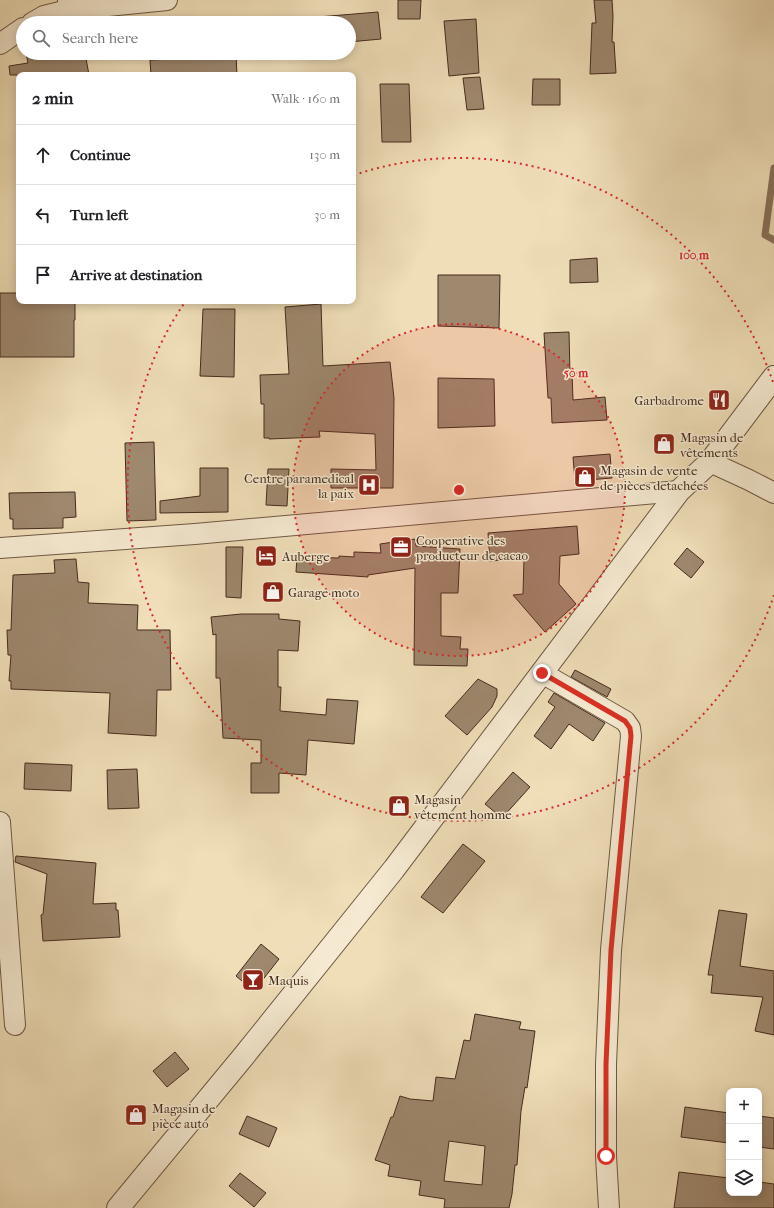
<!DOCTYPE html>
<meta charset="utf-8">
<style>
body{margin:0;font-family:"IM FELL French Canon",serif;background:#f2f2f2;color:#202124}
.controls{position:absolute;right:12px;bottom:12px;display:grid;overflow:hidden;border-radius:8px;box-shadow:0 2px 10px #0003}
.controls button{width:36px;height:36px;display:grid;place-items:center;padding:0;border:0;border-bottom:1px solid #e0e0e0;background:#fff;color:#202124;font:20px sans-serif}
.stop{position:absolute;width:12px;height:12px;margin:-9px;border:3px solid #d93025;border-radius:50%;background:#fff}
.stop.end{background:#d93025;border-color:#fff;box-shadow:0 1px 4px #0008}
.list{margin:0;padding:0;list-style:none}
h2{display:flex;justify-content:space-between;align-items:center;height:52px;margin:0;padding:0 16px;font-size:17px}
h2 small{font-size:13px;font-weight:400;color:#757577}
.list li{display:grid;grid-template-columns:26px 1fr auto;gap:12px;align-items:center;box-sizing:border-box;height:60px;padding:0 16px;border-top:1px solid #e0e0e0}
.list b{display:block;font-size:15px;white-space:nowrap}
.list em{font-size:13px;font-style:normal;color:#757577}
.icon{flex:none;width:22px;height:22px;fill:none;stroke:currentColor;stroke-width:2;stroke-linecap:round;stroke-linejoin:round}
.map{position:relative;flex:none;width:774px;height:1208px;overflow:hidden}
.search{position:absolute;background:#fff;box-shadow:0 2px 10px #0003;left:16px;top:16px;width:340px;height:44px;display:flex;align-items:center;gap:10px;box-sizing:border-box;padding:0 14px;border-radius:22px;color:#757577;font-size:15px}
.panel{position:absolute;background:#fff;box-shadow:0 2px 10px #0003;left:16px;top:72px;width:340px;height:232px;border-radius:8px}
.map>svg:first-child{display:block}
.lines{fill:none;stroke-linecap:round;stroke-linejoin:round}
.stream{stroke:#89725a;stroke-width:7}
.building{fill:#9e886e;stroke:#462b1d;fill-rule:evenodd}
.minor-casing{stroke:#705844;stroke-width:22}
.tertiary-casing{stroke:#705844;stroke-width:24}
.minor{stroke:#f5ead1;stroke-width:20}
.tertiary{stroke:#f5ead1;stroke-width:22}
.route{stroke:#d93025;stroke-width:5}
.ring{fill:none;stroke:#d62828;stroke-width:2;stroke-dasharray:2 4}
.labels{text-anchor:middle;stroke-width:3;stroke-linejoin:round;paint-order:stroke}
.poi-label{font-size:13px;fill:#462b1d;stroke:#f5ead1;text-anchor:start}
.centre{fill:#d62828;stroke:#f5ead1;stroke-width:2}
.ring-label{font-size:12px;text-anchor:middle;font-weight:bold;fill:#d62828;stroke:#f5ead1;stroke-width:3;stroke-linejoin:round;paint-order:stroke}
</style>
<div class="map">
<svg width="774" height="1208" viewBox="0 0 774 1208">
<rect width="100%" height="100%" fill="#efdeb8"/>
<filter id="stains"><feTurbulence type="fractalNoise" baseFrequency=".005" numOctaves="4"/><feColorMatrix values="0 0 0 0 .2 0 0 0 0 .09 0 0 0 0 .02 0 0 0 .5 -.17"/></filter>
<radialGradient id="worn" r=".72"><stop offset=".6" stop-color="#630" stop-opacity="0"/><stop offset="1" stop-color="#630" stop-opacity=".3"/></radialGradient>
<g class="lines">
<polyline class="stream" points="774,168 765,235 774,240"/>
</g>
<g class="building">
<polygon points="398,0 421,0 420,19 398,19"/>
<polygon points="594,0 612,0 613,16 612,42 614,42 616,73 590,74 592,23 596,23"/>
<polygon points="378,12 381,39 349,42 349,23 319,23 318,17"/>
<polygon points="476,19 479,73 449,76 444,21"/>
<polygon points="26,53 44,53 45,59 80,53 85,53 89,75 10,75 9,66 28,63"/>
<polygon points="236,54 237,75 151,75 150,60 219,57 219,55"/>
<polygon points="480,77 484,109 467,110 463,78"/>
<polygon points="533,79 560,79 560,105 532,105"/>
<polygon points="380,84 409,84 411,142 382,142"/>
<polygon points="597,258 598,282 570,283 570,260"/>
<polygon points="438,275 500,275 499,328 438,326"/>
<polygon points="0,293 19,293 19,301 75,301 75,320 74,320 74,357 0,357"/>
<polygon points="321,304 323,366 390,362 394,398 393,488 331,488 331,469 376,470 375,434 319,431 320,437 269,439 269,438 264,438 264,404 261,404 260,375 289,374 285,307"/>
<polygon points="203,309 235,309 234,377 200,376"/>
<polygon points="569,332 570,373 572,373 573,400 605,397 607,420 552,423 551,398 548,398 544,333"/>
<polygon points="438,378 494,379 495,426 438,428"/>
<polygon points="154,442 156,520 127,521 125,443"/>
<polygon points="610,454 612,478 575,481 573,457"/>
<polygon points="200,468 228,468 228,512 160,513 160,501 200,496"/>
<polygon points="268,469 289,469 287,506 266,505"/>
<polygon points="75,492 76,517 63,518 63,528 13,529 13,519 10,519 9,493"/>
<polygon points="577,526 579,554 560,556 559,584 576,604 545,632 513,595 523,594 524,558 490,561 488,533"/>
<polygon points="415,539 416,546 460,549 458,593 441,593 441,636 461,637 460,649 468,649 467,666 414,665 415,568 368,575 368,577 296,572 297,557 339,558 339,556 354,557 354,552 381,553 380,544"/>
<polygon points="226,547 243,547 241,598 226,597"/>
<polygon points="687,548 704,562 691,578 674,564"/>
<polygon points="76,559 78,582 89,583 88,603 138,605 137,630 170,630 171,690 157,690 156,736 108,733 110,693 11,689 11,681 9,681 11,655 8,655 7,630 11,630 13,575 55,573 54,560"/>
<polygon points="241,614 279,614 279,619 300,621 298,651 278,650 278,687 281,687 280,711 326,715 327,699 358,701 354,744 308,740 306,775 279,773 279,793 251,793 251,763 261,763 261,740 223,738 220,678 216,678 216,634 213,635 211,617"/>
<polygon points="575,670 611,689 607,697 571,677"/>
<polygon points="478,679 497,689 497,696 492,707 467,735 445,716"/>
<polygon points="554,693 605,723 593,741 569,724 551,749 534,736 555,707 548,702"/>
<polygon points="25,763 72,765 71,791 24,789"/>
<polygon points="137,769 139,808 108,809 107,770"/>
<polygon points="513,772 530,787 502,818 485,804"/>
<polygon points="463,844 485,861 443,913 421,897"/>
<polygon points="16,856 96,863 93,904 116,903 116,910 118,910 120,937 43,941 41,915 43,914 47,874 15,862"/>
<polygon points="719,910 747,914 740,966 774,971 774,1035 755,1031 763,997 711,993 713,975 708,975"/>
<polygon points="261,944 279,959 254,991 236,976"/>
<path d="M475,1014l46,8 -2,7 16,2 -8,57 -2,-1 -4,24 -4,54h-2l-3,29 -3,14h-65l1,-9 -26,-4 2,-14 -33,-5 2,-11 -15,-5 16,-43h2l7,-21 10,3 23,2 3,-24 19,2 9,-39 6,1zM449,1141l36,5 -3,39 -38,-4z"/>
<polygon points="175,1052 189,1069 167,1087 153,1071"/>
<polygon points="685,1107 729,1113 729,1143 681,1137"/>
<polygon points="247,1116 277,1128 269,1147 239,1134"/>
<polygon points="759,1116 774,1118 774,1149 759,1147"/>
<polygon points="679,1172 729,1178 729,1193 759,1193 759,1182 774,1184 774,1208 674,1208"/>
<polygon points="240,1173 266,1193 254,1207 229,1186"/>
</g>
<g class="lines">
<g class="minor-casing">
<g id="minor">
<polyline points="68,10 167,0"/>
<polyline points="32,23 44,16 68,10 68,0"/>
<polyline points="0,44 23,28"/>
<polyline points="710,462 749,480 774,493"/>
<polyline points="0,548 195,534 679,491"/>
<polyline points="542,673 625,721 630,728 631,736 611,950 606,1064 606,1156 609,1208"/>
<polyline points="0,822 15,1025"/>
</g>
</g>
<g class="tertiary-casing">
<polyline id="tertiary" points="118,1208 243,1057 394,869 679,491 710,462 774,377"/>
</g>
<use href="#minor" class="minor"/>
<use href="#tertiary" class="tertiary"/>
</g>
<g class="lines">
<polyline class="route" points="542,673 625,721 630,728 631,736 611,950 606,1064 606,1156"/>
</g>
<circle cx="459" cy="490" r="166" fill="#d62828" fill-opacity=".12"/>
<g class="ring">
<circle cx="459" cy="490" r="166"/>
<path d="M774 595A332 332 0 1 1 185 302M354 175A332 332 0 0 1 774 385"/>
</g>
<defs>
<g id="restaurant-square" transform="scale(1.15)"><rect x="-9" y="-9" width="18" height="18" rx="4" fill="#8f2418" stroke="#f5ead1"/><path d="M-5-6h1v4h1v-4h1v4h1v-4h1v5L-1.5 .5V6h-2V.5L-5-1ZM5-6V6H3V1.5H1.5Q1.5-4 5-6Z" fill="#fff"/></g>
<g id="shop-square" transform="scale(1.15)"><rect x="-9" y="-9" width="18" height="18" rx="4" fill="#8f2418" stroke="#f5ead1"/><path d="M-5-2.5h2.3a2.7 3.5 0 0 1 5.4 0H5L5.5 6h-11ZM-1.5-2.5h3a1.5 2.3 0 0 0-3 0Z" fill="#fff"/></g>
<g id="hospital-square" transform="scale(1.15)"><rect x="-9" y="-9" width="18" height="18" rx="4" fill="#8f2418" stroke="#f5ead1"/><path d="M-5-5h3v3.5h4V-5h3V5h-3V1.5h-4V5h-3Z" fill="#fff"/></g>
<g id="office-square" transform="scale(1.15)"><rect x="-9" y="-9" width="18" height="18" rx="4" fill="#8f2418" stroke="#f5ead1"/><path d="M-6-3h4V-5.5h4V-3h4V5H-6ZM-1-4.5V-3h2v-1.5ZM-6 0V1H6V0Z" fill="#fff"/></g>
<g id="hotel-square" transform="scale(1.15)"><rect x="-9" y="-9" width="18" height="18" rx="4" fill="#8f2418" stroke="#f5ead1"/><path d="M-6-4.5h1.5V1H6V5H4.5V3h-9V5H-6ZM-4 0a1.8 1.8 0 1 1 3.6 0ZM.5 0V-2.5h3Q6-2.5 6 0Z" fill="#fff"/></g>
<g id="bar-square" transform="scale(1.15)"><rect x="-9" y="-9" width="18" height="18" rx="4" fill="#8f2418" stroke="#f5ead1"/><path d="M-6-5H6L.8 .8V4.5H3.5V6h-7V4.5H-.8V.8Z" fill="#fff"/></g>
</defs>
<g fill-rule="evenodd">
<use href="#restaurant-square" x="719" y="400"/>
<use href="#shop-square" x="664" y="444"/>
<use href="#shop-square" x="585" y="477"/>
<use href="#hospital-square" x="369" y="485"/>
<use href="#office-square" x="401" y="547"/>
<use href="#hotel-square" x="266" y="556"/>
<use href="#shop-square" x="273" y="592"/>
<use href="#shop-square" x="399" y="806"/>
<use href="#bar-square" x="253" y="980"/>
<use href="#shop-square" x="136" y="1115"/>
</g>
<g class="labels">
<g class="poi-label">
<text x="704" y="405" text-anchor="end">Garbadrome</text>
<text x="680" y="442">Magasin de<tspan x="680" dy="15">vêtements</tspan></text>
<text x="600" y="475">Magasin de vente<tspan x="600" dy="15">de pièces detachées</tspan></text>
<text x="354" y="483" text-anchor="end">Centre paramedical<tspan x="354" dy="15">la paix</tspan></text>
<text x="416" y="545">Cooperative des<tspan x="416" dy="15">producteur de cacao</tspan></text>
<text x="282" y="561">Auberge</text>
<text x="288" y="597">Garage moto</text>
<text x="414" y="804">Magasin<tspan x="414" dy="15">vêtement homme</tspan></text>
<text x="268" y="985">Maquis</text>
<text x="152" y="1113">Magasin de<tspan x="152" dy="15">pièce auto</tspan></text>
</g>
</g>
<circle cx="459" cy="490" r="6" class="centre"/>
<g class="ring-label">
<text x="694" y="259">100 m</text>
<text x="576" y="377">50 m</text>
</g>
<rect width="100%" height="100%" filter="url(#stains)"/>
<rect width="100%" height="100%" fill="url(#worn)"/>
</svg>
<div class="controls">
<button>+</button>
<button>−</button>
<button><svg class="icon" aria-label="layers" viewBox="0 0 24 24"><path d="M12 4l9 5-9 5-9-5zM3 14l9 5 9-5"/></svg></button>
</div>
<div class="stop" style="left:606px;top:1156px"></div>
<div class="stop end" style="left:542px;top:673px"></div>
<div class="search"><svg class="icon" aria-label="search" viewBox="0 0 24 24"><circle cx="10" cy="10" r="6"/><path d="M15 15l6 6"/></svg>Search here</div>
<section class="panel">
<h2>2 min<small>Walk · 160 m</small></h2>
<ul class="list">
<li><svg class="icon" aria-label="ahead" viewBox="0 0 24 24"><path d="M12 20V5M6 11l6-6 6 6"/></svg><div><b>Continue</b></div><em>130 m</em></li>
<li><svg class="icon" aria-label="left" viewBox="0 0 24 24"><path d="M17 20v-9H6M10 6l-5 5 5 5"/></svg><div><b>Turn left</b></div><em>30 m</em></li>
<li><svg class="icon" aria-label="arrive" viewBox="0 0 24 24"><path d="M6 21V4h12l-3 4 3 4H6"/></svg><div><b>Arrive at destination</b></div></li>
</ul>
</section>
</div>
